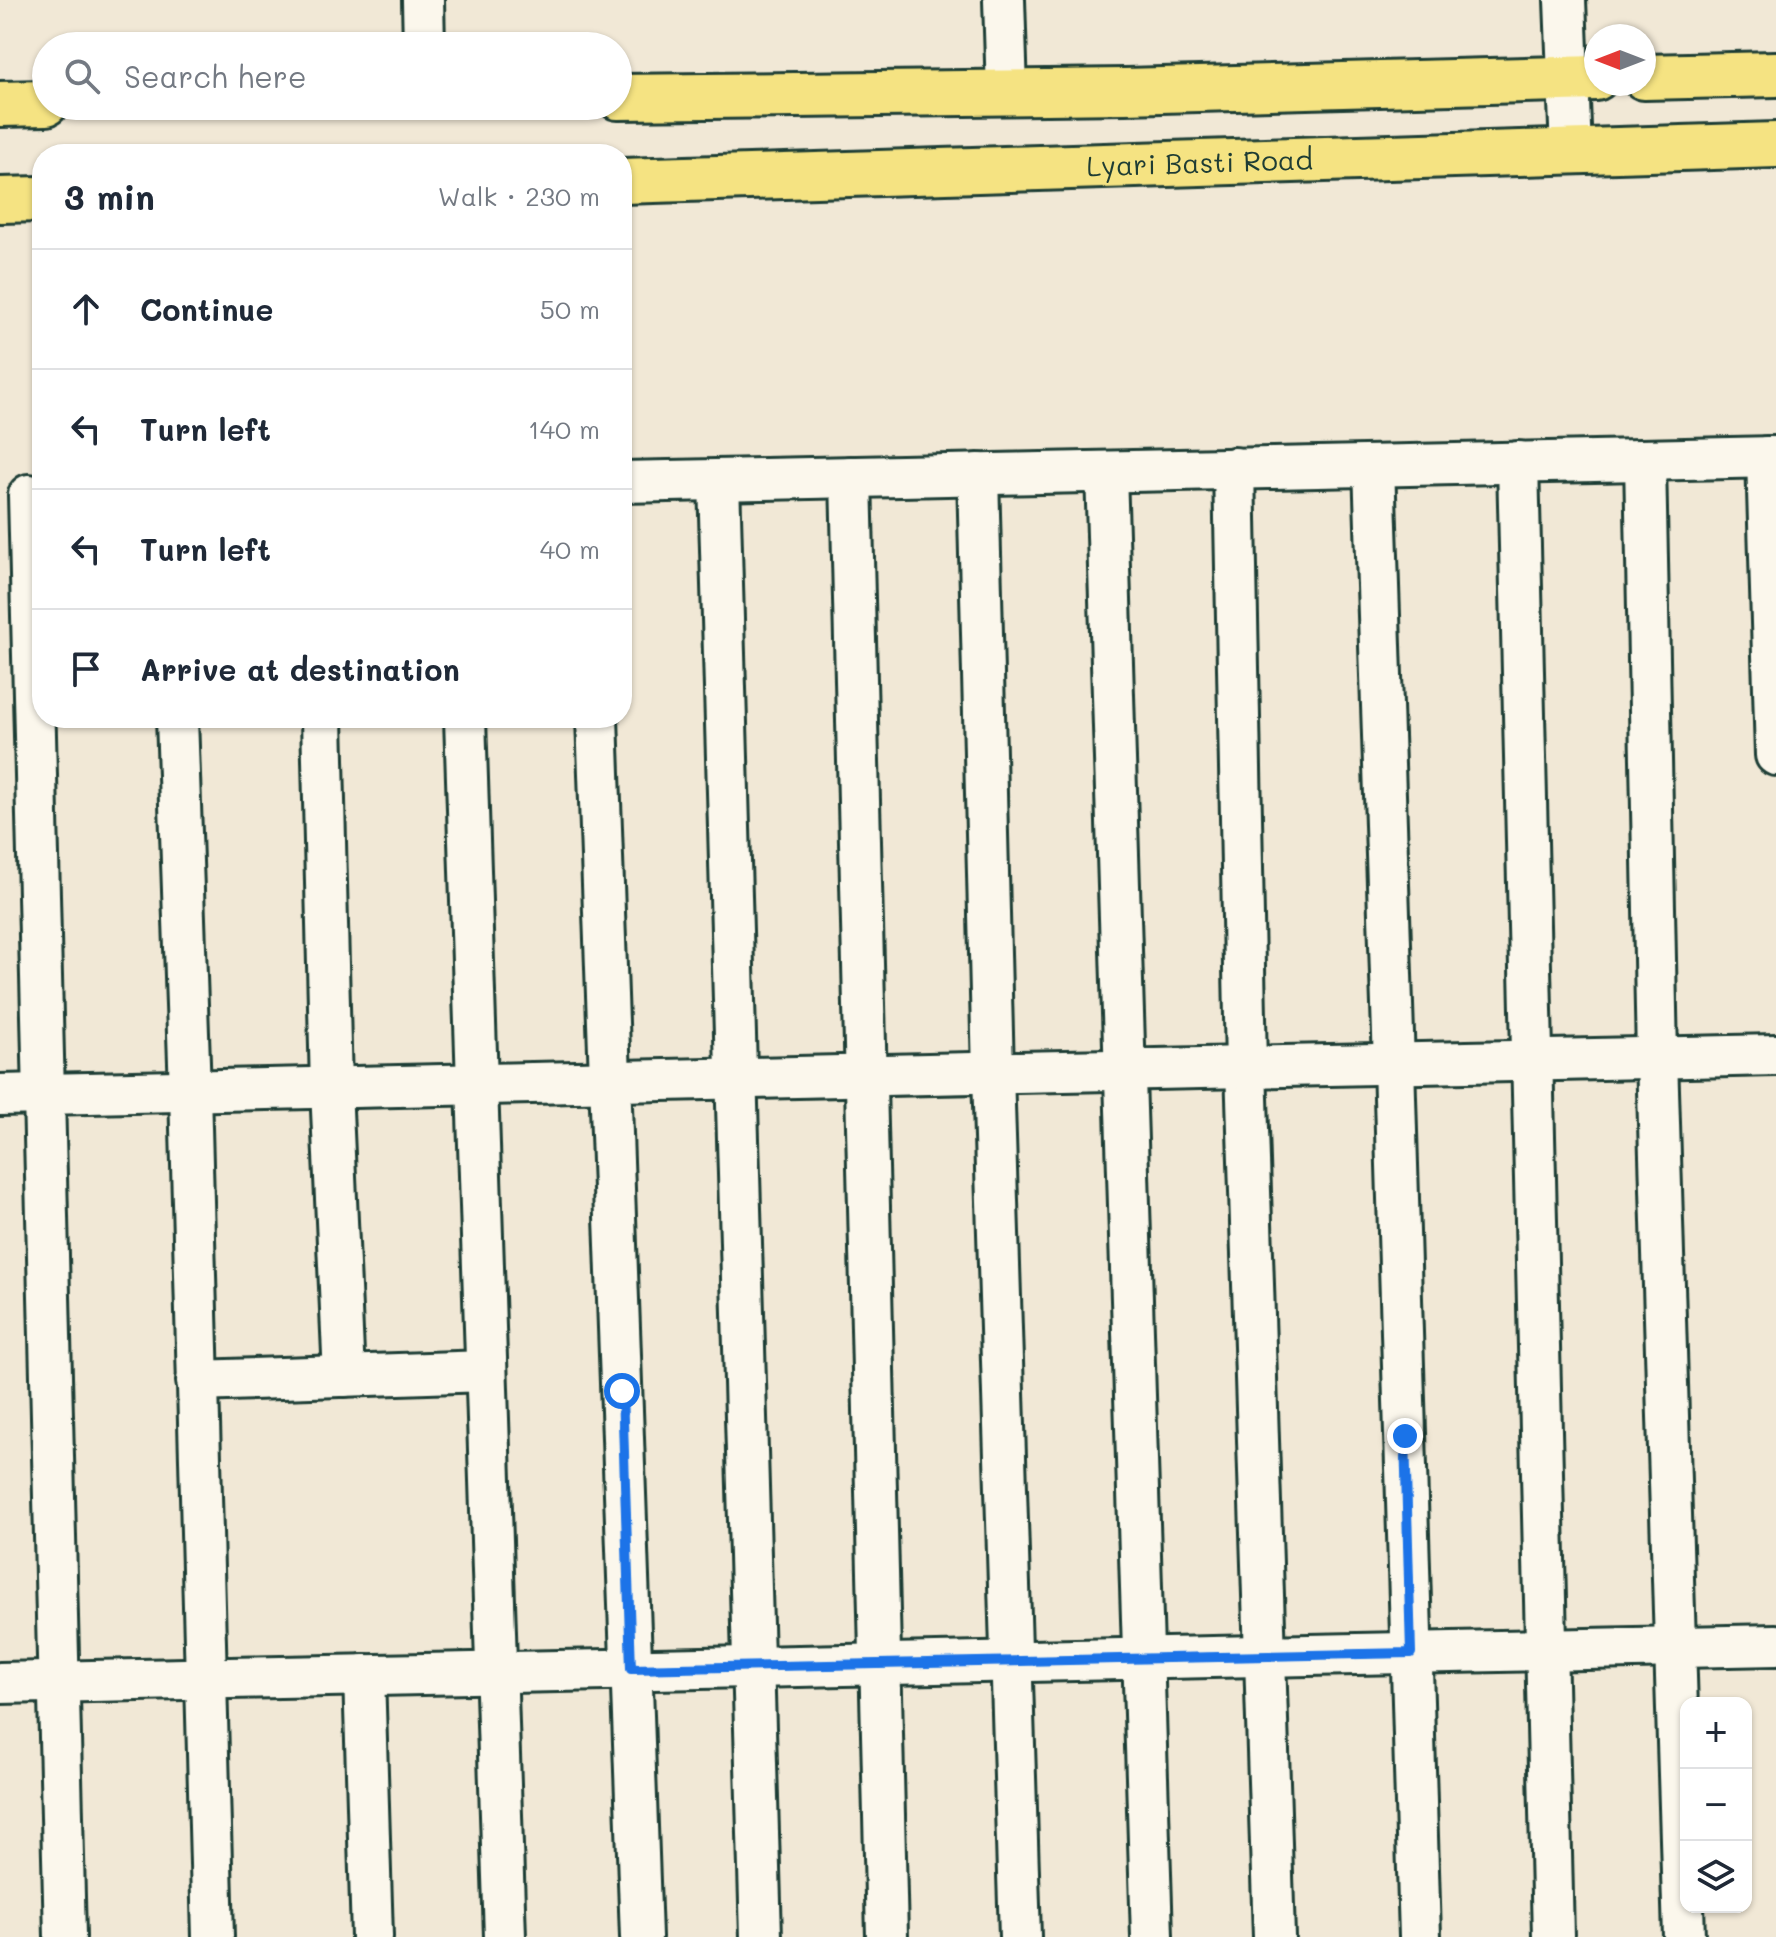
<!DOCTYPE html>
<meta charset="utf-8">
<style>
body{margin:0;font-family:Mali,sans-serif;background:#f6f6f7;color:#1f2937}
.controls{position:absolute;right:24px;bottom:24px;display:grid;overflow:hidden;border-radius:16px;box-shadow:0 2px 6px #0004}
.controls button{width:72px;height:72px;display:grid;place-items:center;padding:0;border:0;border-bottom:2px solid #e0e1e3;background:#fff;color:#1f2937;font:40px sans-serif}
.compass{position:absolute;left:1584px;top:24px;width:72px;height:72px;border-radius:50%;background:#fff;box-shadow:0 2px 6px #0004;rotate:270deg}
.stop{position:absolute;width:24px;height:24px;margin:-18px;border:6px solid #1a73e8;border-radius:50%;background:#fff}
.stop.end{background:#1a73e8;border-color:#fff;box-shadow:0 2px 8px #0008}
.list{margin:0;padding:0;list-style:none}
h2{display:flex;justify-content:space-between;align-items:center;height:104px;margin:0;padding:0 32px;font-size:34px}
h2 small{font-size:26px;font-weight:400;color:#747a83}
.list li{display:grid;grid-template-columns:52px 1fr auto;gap:24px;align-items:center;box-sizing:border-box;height:120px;padding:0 32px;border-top:2px solid #e0e1e3}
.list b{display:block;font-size:30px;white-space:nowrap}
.list em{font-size:26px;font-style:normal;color:#747a83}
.icon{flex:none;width:44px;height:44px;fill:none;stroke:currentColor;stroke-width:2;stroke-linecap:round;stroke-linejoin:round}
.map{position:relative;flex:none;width:1776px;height:1937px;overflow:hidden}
.search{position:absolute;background:#fff;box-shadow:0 2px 6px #0004;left:32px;top:32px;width:600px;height:88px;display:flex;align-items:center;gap:20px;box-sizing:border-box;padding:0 28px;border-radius:44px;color:#747a83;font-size:30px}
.panel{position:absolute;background:#fff;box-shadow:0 2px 6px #0004;left:32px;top:144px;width:600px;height:584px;border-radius:32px}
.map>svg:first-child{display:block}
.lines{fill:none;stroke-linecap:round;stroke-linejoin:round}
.minor-casing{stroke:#1f3d34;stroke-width:46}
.major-casing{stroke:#1f3d34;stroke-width:50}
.minor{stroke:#fbf7ec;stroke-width:40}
.major{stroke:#f5e382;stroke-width:44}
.route{stroke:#1a73e8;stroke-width:10}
.labels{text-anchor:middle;stroke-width:7;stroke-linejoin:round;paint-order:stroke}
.street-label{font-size:28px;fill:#1f3d34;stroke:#fbf7ec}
</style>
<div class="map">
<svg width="1776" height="1937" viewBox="0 0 1776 1937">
<rect width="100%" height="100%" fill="#f1e8d6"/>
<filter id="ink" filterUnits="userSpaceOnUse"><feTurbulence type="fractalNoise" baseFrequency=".0125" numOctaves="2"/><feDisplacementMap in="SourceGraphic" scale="16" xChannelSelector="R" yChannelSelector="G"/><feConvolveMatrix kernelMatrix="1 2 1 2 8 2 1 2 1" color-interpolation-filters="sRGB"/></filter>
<g filter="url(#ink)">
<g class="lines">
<g class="minor-casing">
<g id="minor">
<polyline points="423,0 424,46"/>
<polyline points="1004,0 1007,92"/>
<polyline points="1565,0 1571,152"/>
<polyline points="1767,457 1776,755"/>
<polyline points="1645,460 1657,1058 1684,1937"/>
<polyline points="1518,462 1553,1937"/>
<polyline points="1374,466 1394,1064 1420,1937"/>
<polyline points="1234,468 1246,1067 1274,1937"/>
<polyline points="1106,472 1152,1937"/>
<polyline points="978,474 993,1073 1020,1937"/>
<polyline points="851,477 887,1937"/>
<polyline points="719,480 761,1937"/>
<polyline points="622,482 1776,457"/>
<polyline points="29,495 65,1937"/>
<polyline points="177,718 190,1091 213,1937"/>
<polyline points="322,718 331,1088 344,1376"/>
<polyline points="465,718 505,1937"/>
<polyline points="597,718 641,1937"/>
<polyline points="0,1095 1776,1055"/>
<polyline points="197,1381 486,1371"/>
<polyline points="364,1675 372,1937"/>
<polyline points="0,1683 1776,1645"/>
</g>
</g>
<g class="major-casing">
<g id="major">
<polyline points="1644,77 1776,74"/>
<polyline points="618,97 1125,91 1596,78"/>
<polyline points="0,104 46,103"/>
<path id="s1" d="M622,181l1154,-36"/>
<polyline points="0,200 42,199"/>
</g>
</g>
<use href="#minor" class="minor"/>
<use href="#major" class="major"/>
</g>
</g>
<g class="lines" filter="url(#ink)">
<polyline class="route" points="622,1391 631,1669 1411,1653 1405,1436"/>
</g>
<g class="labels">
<g class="street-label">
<text dy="10" stroke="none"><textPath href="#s1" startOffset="578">Lyari Basti Road</textPath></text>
</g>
</g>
</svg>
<div class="controls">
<button>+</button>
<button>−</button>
<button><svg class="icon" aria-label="layers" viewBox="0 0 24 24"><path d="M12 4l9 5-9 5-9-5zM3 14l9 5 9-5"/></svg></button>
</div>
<svg class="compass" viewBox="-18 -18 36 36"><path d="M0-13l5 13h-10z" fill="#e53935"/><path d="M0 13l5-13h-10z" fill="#747a83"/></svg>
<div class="stop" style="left:622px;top:1391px"></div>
<div class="stop end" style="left:1405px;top:1436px"></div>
<div class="search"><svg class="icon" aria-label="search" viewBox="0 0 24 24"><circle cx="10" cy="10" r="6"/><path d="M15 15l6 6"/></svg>Search here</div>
<section class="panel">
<h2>3 min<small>Walk · 230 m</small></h2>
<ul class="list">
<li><svg class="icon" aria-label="ahead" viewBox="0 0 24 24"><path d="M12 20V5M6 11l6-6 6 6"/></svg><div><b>Continue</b></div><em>50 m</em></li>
<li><svg class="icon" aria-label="left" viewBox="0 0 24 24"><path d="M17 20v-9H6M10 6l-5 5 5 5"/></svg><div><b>Turn left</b></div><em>140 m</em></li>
<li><svg class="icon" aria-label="left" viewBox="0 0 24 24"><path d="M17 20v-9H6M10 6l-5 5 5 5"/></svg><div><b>Turn left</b></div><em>40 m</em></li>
<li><svg class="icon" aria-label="arrive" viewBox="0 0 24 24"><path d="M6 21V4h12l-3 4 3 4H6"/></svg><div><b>Arrive at destination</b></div></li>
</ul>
</section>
</div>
